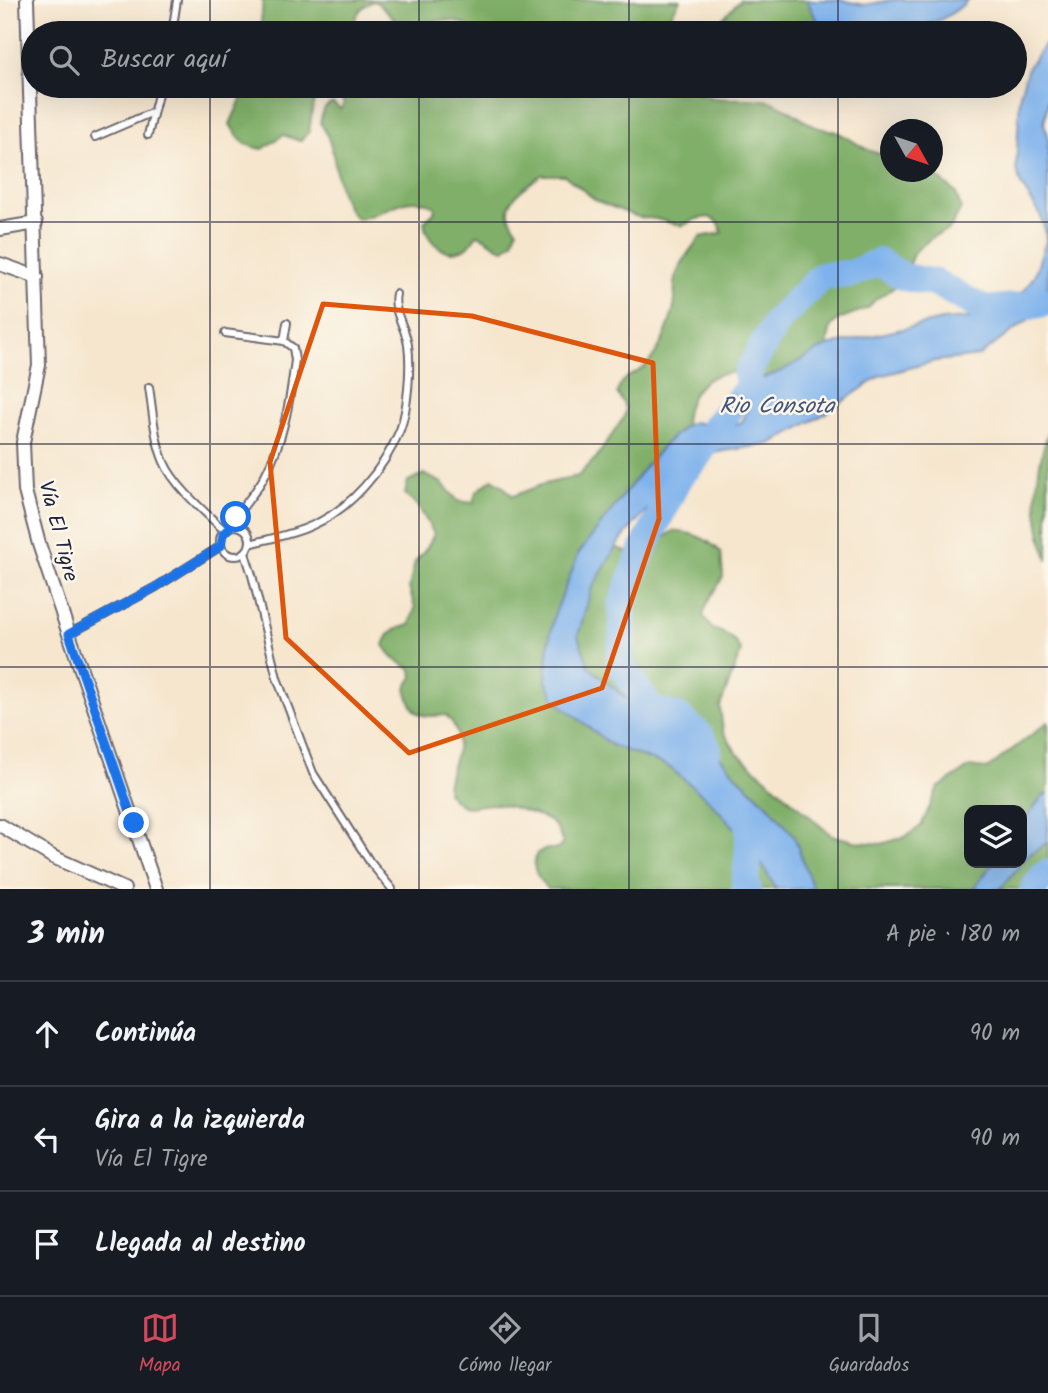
<!DOCTYPE html>
<html lang="es">
<meta charset="utf-8">
<style>
body{margin:0;font-family:Kalam,sans-serif;background:#242831;color:#f1f3f6}
.controls{position:absolute;right:21px;bottom:21px;display:grid;overflow:hidden;border-radius:14px;box-shadow:0 7px 28px #0002}
.controls button{width:63px;height:63px;display:grid;place-items:center;padding:0;border:0;border-bottom:2px solid #363941;background:#171b24;color:#f1f3f6;font:35px sans-serif}
.compass{position:absolute;left:880px;top:119px;width:63px;height:63px;border-radius:50%;background:#171b24;box-shadow:0 7px 28px #0002;rotate:130deg}
.stop{position:absolute;width:21px;height:21px;margin:-16px;border:5px solid #1a73e8;border-radius:50%;background:#fff}
.stop.end{background:#1a73e8;border-color:#fff;box-shadow:0 2px 7px #0008}
.list{margin:0;padding:0;list-style:none}
h2{display:flex;justify-content:space-between;align-items:center;height:91px;margin:0;padding:0 28px;font-size:30px}
h2 small{font-size:23px;font-weight:400;color:#9ea1a6}
.list li{display:grid;grid-template-columns:46px 1fr auto;gap:21px;align-items:center;box-sizing:border-box;height:105px;padding:0 28px;border-top:2px solid #363941}
.list b{display:block;font-size:26px;white-space:nowrap}
.list p{margin:0;font-size:23px;white-space:nowrap;color:#9ea1a6}
.list em{font-size:23px;font-style:normal;color:#9ea1a6}
.icon{flex:none;width:38px;height:38px;fill:none;stroke:currentColor;stroke-width:2;stroke-linecap:round;stroke-linejoin:round}
.map{position:relative;flex:none;width:1048px;height:889px;overflow:hidden}
.search{position:absolute;background:#171b24;box-shadow:0 7px 28px #0002;left:21px;right:21px;top:21px;height:77px;display:flex;align-items:center;gap:18px;box-sizing:border-box;padding:0 24px;border-radius:38px;color:#9ea1a6;font-size:26px}
.sheet{height:406px;background:#171b24}
nav{display:flex;justify-content:space-around;align-items:center;box-sizing:border-box;height:98px;border-top:2px solid #363941;background:#171b24;font-size:19px;color:#9ea1a6}
nav a{display:grid;justify-items:center;gap:4px}
nav .on{color:#d1495b}
.map>svg:first-child{display:block}
.forest{fill:#7faf68;stroke:#506852;stroke-width:2}
.water{fill:#7fb2ec;stroke:#506a94;stroke-width:2}
.lines{fill:none;stroke-linecap:round;stroke-linejoin:round}
.river{stroke:#7fb2ec;stroke-width:28}
.service-casing{stroke:#6c676e;stroke-width:10}
.minor-casing{stroke:#6c676e;stroke-width:16}
.service{stroke:#fff;stroke-width:6}
.minor{stroke:#fff;stroke-width:12}
.route{stroke:#1a73e8;stroke-width:9}
.marked{fill:none;stroke:#de560e;stroke-width:5;stroke-linejoin:round}
.grid{fill:none;stroke:#22223b;stroke-width:2;stroke-opacity:0.55}
.labels{text-anchor:middle;stroke-width:5;stroke-linejoin:round;paint-order:stroke}
.street-label{font-size:21px;fill:#22223b;stroke:#fbf7ec}
.water-label{font-size:23px;font-style:italic;fill:#435479;stroke:#fbf7ec}
</style>
<div class="map">
<svg width="1048" height="889" viewBox="0 0 1048 889">
<rect width="100%" height="100%" fill="#fbf7ec"/>
<filter id="ink" filterUnits="userSpaceOnUse"><feTurbulence type="fractalNoise" baseFrequency=".0143" numOctaves="2"/><feDisplacementMap in="SourceGraphic" scale="14" xChannelSelector="R" yChannelSelector="G"/><feConvolveMatrix kernelMatrix="1 2 1 2 8 2 1 2 1" color-interpolation-filters="sRGB"/></filter>
<filter id="wash" filterUnits="userSpaceOnUse"><feTurbulence type="fractalNoise" baseFrequency=".00686" numOctaves="4" result="noise"/><feDisplacementMap in="SourceGraphic" scale="28" xChannelSelector="R" yChannelSelector="G"/><feGaussianBlur stdDeviation="1.57" result="paint"/><feColorMatrix in="noise" values="0 0 0 0 0 0 0 0 0 0 0 0 0 0 0 0 0 1.4 0 .05"/><feComposite in="paint" operator="in"/></filter>
<g filter="url(#wash)">
<rect width="100%" height="100%" fill="#f6e6ce"/>
<g class="forest">
<path d="M263,0h417l-10,17 -3,16h-190c-19,-21 -50,-11 -75,-7 -11,-8 -16,-19 -28,-25 -16,6 -19,16 -23,32h-91z"/>
<polygon points="740,0 807,0 815,17 829,33 709,33"/>
<path d="M247,86h72l-6,19 -4,27 -9,9 -17,-6 -20,14c-19,-2 -24,-9 -33,-25z"/>
<path d="M338,86h45l7,6 7,-6h292c22,22 56,7 83,16 15,5 25,14 38,22 7,5 17,5 26,8 19,7 33,25 54,22v18h42l24,21 5,16 -11,20 -16,7 -20,16 -13,31 -26,17 -7,8 -29,11 -8,7 -4,20c-17,9 -44,28 -63,31 -7,2 -18,-3 -26,-4 -34,-2 -52,21 -53,53l-20,18 -16,18 -70,91 -25,63 -5,26 -3,39 65,64 57,21 41,34 41,44 26,45h-229c-9,-12 -17,-20 -10,-36l10,-4h11l5,-6c-3,-6 -5,-15 -10,-19 -10,-9 -45,-19 -58,-20 -25,0 -28,12 -48,-12 -1,-29 26,-50 -1,-77 -29,3 -33,0 -40,-27l7,-11 -1,-7 -19,-12 -9,-13c6,-16 11,-16 26,-20l5,-17 -6,-20 6,-26 12,-14 7,-14 -16,-28 -13,-12 3,-13 16,-7 18,9 16,18 15,2 3,-11 16,-13 10,6 11,11 28,-11 37,-9 18,-18 28,-41 2,-9 -9,-15c7,-20 13,-15 26,-25 8,-6 14,-17 19,-26 5,-12 12,-29 13,-42 0,-9 -2,-17 2,-26 5,-14 14,-25 23,-37l22,-4 -3,-10 -10,-6 -13,2 -14,7 -26,-7 -18,-2 -41,-16 -33,-26h-23c-19,15 -46,29 -24,54l-4,13 -9,7c-11,-2 -16,-12 -27,-14 -3,4 -7,11 -11,13 -21,12 -40,-7 -42,-26l10,-9 1,-6c-27,-18 -51,9 -78,12 -28,-27 -15,-67 -37,-96 2,-9 3,-17 13,-20l7,6 4,-5 -7,-15z"/>
<path d="M1048,432v129c-16,-48 -15,-81 0,-129z"/>
<path d="M673,531c21,2 33,7 48,21l2,25 -16,27 -4,11 9,14c14,4 22,8 29,22l-21,56 3,24 13,21 95,83 27,7 23,2 24,-7 16,-11 17,-38 32,-21 17,2 61,-47v71l-5,3 -21,27v-13h-53v53h24l-19,26h-161l-9,-22 -34,-60 -31,-29 -39,-43 -22,-18 -52,-19 -37,-31 -11,-31 13,-46 25,-43 10,5 14,2z"/>
<polygon points="1048,842 1048,889 1000,889 1029,855"/>
</g>
<g class="water">
<path d="M807,0h35l22,5 28,-5h76c-16,16 -34,25 -57,28 -9,2 -15,0 -23,5h-59l-14,-16z"/>
<polygon points="1048,40 1048,99 1044,124 1048,135 1048,305 979,356 935,361 880,376 823,415 770,444 718,452 694,461 634,524 616,547 591,590 578,636 589,667 626,698 678,717 700,735 739,778 770,807 794,836 813,889 776,889 750,844 709,800 668,766 611,745 556,701 546,681 549,642 554,616 579,553 649,462 665,444 685,426 693,422 714,426 733,425 742,422 747,413 747,397 750,386 755,382 781,371 827,346 942,320 980,317 1004,307 1024,290 1034,276 1046,241 1045,230 1040,214 1021,185 1016,169 1020,94 1028,67"/>
<polygon points="1048,793 1048,842 1029,855 1000,889 974,889 993,863 1022,863 1022,823 1043,796"/>
</g>
<g class="lines">
<g class="river">
<polyline points="708,749 700,735 678,717 652,710 619,662 623,634 622,605 641,554 679,477 694,461 711,436 715,427 750,386 747,374 777,321 822,276 851,274 879,262 904,277 936,283 985,310 1034,305 1048,302"/>
<path d="M745,806c8,25 3,52 0,78l3,5"/>
<polyline points="1034,889 1043,876 1048,873"/>
</g>
</g>
</g>
<g filter="url(#ink)">
<g class="lines">
<g class="service-casing">
<g id="service">
<polyline points="172,33 177,0"/>
<polyline points="148,135 160,86"/>
<polyline points="95,137 153,112"/>
<polyline points="225,333 284,341"/>
<path d="M149,387c4,25 5,52 15,75 10,24 42,51 61,69"/>
<circle cx="235" cy="541" r="15"/>
<path d="M231,527c8,-19 24,-32 33,-50 20,-37 26,-76 31,-117l-2,-12 -9,-7 3,-18"/>
<path d="M250,544c20,-6 42,-9 61,-18 40,-17 73,-57 89,-96 8,-21 11,-63 8,-85 -2,-17 -16,-34 -12,-51"/>
<polyline points="245,553 252,575 277,678 313,773 370,862 392,889"/>
<polyline points="69,634 156,587 221,546"/>
</g>
</g>
<g class="minor-casing">
<g id="minor">
<polyline points="27,0 39,365 23,442 25,491 39,544 69,634 156,889"/>
<polyline points="0,229 36,223"/>
<polyline points="0,264 37,277"/>
<polyline points="0,825 53,857 124,889"/>
</g>
</g>
<use href="#service" class="service"/>
<use href="#minor" class="minor"/>
</g>
</g>
<g class="lines" filter="url(#ink)">
<polyline class="route" points="134,823 69,634 156,587 221,546 223,534 230,527 236,517"/>
</g>
<path class="marked" d="M323,304l149,12 181,47 6,156 -57,169 -193,65 -123,-115 -16,-176z"/>
<path class="grid" d="M210,0v33M419,0v33M629,0v33M838,0v33M210,86v803M419,86v803M629,86v803M838,86v803M0,222h1048M0,444h1048M0,667h1048"/>
<g class="labels">
<g class="street-label">
<text transform="translate(59 531) rotate(75)" y="7">Vía El Tigre</text>
</g>
<g class="water-label">
<text x="777" y="413">Rio Consota</text>
</g>
</g>
</svg>
<div class="controls">
<button><svg class="icon" aria-label="layers" viewBox="0 0 24 24"><path d="M12 4l9 5-9 5-9-5zM3 14l9 5 9-5"/></svg></button>
</div>
<svg class="compass" viewBox="-18 -18 36 36"><path d="M0-13l5 13h-10z" fill="#e53935"/><path d="M0 13l5-13h-10z" fill="#9ea1a6"/></svg>
<div class="stop" style="left:236px;top:517px"></div>
<div class="stop end" style="left:134px;top:823px"></div>
<div class="search"><svg class="icon" aria-label="search" viewBox="0 0 24 24"><circle cx="10" cy="10" r="6"/><path d="M15 15l6 6"/></svg>Buscar aquí</div>
</div>
<section class="sheet">
<h2>3 min<small>A pie · 180 m</small></h2>
<ul class="list">
<li><svg class="icon" aria-label="ahead" viewBox="0 0 24 24"><path d="M12 20V5M6 11l6-6 6 6"/></svg><div><b>Continúa</b></div><em>90 m</em></li>
<li><svg class="icon" aria-label="left" viewBox="0 0 24 24"><path d="M17 20v-9H6M10 6l-5 5 5 5"/></svg><div><b>Gira a la izquierda</b><p>Vía El Tigre</p></div><em>90 m</em></li>
<li><svg class="icon" aria-label="arrive" viewBox="0 0 24 24"><path d="M6 21V4h12l-3 4 3 4H6"/></svg><div><b>Llegada al destino</b></div></li>
</ul>
</section>
<nav>
<a class="on"><svg class="icon" aria-label="map" viewBox="0 0 24 24"><path d="M3 6l6-2 6 2 6-2v14l-6 2-6-2-6 2zM9 4v14M15 6v14"/></svg>Mapa</a>
<a><svg class="icon" aria-label="directions" viewBox="0 0 24 24"><path d="M12 3l9 9-9 9-9-9zM9 14v-3h6M13 9l2 2-2 2"/></svg>Cómo llegar</a>
<a><svg class="icon" aria-label="saved" viewBox="0 0 24 24"><path d="M7 4h10v16l-5-4-5 4z"/></svg>Guardados</a>
</nav>
